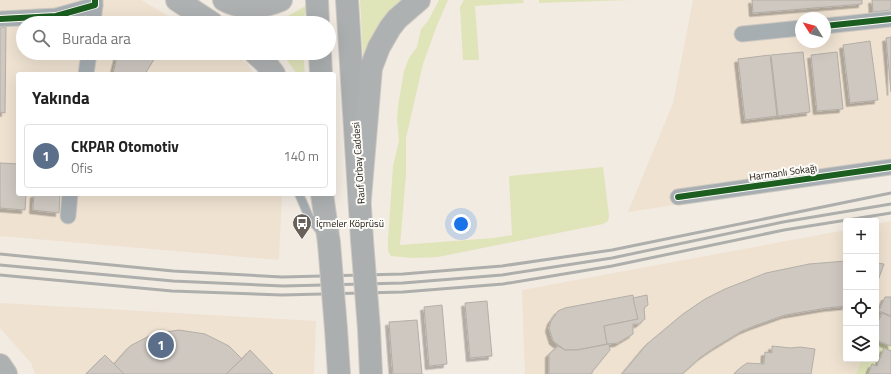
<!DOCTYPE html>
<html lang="tr">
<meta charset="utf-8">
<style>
body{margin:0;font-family:"Titillium Web",sans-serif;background:#f2f2f2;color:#222}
.controls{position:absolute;right:12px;bottom:12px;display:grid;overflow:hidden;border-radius:4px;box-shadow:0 4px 16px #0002}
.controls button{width:36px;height:36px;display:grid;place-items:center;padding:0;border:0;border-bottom:1px solid #e0e0e0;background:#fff;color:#222;font:20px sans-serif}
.compass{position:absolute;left:795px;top:12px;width:36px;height:36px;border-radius:50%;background:#fff;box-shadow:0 4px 16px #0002;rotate:307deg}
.you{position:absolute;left:461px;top:224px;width:14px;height:14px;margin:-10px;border:3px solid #fff;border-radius:50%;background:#1a73e8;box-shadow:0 0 0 6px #1a73e833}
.badge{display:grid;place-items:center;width:26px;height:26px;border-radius:50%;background:#67615a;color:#fff;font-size:13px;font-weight:700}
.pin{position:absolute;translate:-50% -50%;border:2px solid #fff;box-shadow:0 1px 4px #0006}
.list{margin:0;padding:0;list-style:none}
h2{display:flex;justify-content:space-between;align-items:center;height:52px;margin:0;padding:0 16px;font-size:17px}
h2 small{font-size:13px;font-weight:400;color:#767676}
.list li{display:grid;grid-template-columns:26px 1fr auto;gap:12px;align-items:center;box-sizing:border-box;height:64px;margin:0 8px 8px;padding:0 8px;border:1px solid #e0e0e0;border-radius:4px}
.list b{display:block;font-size:15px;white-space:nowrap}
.list p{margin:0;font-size:13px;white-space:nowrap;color:#767676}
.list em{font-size:13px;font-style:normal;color:#767676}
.icon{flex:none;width:22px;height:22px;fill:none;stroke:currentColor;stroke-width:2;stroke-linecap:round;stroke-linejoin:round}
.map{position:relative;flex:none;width:891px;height:374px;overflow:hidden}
.search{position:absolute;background:#fff;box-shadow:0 4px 16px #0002;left:16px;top:16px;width:320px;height:44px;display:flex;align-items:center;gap:10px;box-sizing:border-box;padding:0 14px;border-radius:22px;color:#767676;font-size:15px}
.panel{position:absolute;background:#fff;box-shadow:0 4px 16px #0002;left:16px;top:72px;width:320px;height:124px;border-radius:4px}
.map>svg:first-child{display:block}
.built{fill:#efe2d1;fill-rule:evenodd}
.green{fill:#e0e4b9}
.building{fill:#cec8c1;stroke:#b3aea7;filter:url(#shadow)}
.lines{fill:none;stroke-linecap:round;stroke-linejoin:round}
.service-casing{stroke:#cec9c2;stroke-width:10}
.minor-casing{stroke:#cec9c2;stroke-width:17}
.primary-casing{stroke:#cec9c2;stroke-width:24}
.trunk-casing{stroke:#cec9c2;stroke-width:24}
.service{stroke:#a7aeb2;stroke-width:8}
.minor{stroke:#a7aeb2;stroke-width:15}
.primary{stroke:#abafb0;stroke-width:22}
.trunk{stroke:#aeb1b2;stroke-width:22}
.rail{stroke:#aeafac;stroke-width:3}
.primary-bridge-casing{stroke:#cec9c2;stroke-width:24;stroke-linecap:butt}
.primary-bridge{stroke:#abafb0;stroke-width:22}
.cycleway-casing{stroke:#fdfbf7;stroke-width:8}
.cycleway{stroke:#1b5e20;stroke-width:6}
.labels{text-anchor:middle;stroke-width:4;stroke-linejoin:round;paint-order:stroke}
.street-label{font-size:10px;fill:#1c1711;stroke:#fdfbf7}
.poi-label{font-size:10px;fill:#1c1711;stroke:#fdfbf7;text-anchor:start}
</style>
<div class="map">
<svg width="891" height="374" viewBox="0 0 891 374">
<defs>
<filter id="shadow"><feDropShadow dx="-3.5" dy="3.5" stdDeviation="0" flood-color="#0004"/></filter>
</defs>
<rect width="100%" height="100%" fill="#f2ebe2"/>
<g class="built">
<polygon points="0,0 141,0 180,23 23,23 23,53 231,53 247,63 254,74 18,74 18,194 282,194 279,260 0,236"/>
<path d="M693,0h198v172l-263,40 45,-109zM801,18h24v24h-24z"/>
<polygon points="891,221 891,374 525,374 522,290 846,230 846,359 876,359 876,224"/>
<polygon points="0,303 316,321 314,374 35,374 31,363 0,328"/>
</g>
<g class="green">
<path d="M360,0h42c-21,17 -28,32 -39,56z"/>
<polygon points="439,0 448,0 436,28 423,64 406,138 406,175 400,245 494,238 512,235 509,176 603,167 609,216 608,221 603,224 438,257 413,258 391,256 388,251 388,240 393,166 399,141 397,119 398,106 404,71 409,58 417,47 421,29 428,21"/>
<polygon points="464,0 523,0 524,3 475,6 479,60 463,60 460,7"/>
<polygon points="539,0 631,0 539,3"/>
<path d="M308,4l-6,19h-41c19,-2 31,-8 47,-19z"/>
<polygon points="282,53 303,53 305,74 297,74"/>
<polygon points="876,341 891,347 891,374 856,374 862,359 876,359"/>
</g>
<g class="building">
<polygon points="752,0 862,0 862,4 753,13"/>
<polygon points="872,0 891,0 891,10 873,12"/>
<polygon points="6,27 5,113 0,112 0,28"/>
<polygon points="891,37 891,92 886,38"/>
<polygon points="870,41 878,100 850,103 843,45"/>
<polygon points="803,52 810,112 778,116 771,55"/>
<polygon points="837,52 843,109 817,111 811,55"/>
<polygon points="118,53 158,53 145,74 113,74"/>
<polygon points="770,55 777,116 745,120 738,59"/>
<polygon points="0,163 18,164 18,194 26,194 25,210 0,208"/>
<polygon points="34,194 60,194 59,213 33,210"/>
<polygon points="846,261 846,306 826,308 785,315 754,326 742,331 714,348 701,357 682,374 622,374 647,344 683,314 705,299 725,289 766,273 809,264"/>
<polygon points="876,263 884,264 876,286"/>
<polygon points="633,295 638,319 604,326 607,344 577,350 565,350 553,341 549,328 551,321 558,311 565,308"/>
<polygon points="647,295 648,305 644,308 645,319 639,324 633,324 633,334 618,343 607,344 604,326 638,319 633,298"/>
<polygon points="885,297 891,297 891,316 879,311"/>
<polygon points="487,301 492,356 470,358 465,303"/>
<polygon points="442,305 447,364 429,366 424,307"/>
<polygon points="882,313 891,317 891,346 876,340 876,327"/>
<polygon points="417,320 422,374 393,374 389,322"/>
<polygon points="179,330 205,334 229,346 242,359 226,374 124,374 114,364 130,346 153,334"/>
<polygon points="609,344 610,350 592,372 592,374 549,374 549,354 558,346 565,350 577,350"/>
<polygon points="772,346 791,348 800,347 815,349 811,374 734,374 740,368 747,363 764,364 765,352 772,353"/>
<polygon points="884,348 891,351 891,374 868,374 872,364 877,366"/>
<polygon points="250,350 273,374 226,374 242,359"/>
<polygon points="105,355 124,374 86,374"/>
</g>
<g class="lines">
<g class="service-casing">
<polyline id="service" points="299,194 309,217 322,233"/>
</g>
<g class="minor-casing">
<g id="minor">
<polyline points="0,19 56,16 95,5 95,0"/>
<polyline points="93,23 95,5"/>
<polyline points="825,26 891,19"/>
<polyline points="742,34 801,28"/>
<polyline points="86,74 89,53"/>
<polyline points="678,197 891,167"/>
<polyline points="68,216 70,194"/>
</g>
</g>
<g class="primary-casing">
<g id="primary">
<polyline points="317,0 318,23"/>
<polyline points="347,0 362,240"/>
<polyline points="320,53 321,74"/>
<polyline points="336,329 339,374"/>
<polyline points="369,329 371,374"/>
</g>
</g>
<g class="trunk-casing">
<g id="trunk">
<polyline points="177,0 212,23"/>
<path d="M224,0c18,10 39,8 57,0"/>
<polyline points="255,53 265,62 274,74"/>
<polyline points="322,194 329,243"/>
<polyline points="360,198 371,68 379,47 390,28 397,19 419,0"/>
<polyline points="0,365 6,374"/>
</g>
</g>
<use href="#service" class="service"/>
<use href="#minor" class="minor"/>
<use href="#primary" class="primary"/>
<use href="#trunk" class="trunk"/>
<g class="rail">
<polyline points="0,254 173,271 282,277 403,274 502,266 612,250 891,193"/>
<polyline points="0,265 173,281 283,286 403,283 502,275 612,258 783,222 891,204"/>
<polyline points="0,275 172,291 282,295 403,292 503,284 612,266 784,230 891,213"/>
</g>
<g class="primary-bridge-casing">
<g id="primary-bridge">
<polyline points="362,240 369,329"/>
<polyline points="329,243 336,329"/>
</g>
</g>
<use href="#primary-bridge" class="primary-bridge"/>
<g class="cycleway-casing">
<g id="cycleway">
<polyline points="0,19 56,16 95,5 95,0"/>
<polyline points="825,26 891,19"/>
<polyline points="678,197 891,167"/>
</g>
</g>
<use href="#cycleway" class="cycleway"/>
</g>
<defs>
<g id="bus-pin" transform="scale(1)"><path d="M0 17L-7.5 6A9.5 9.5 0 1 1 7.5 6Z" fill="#67615a" stroke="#fdfbf7"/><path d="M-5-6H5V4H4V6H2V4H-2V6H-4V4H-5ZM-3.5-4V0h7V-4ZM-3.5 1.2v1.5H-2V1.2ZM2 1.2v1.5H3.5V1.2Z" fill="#fff"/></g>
</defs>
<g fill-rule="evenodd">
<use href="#bus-pin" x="302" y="223"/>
</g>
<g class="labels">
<g class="street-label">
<text transform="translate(358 163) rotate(-94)" y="4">Rauf Orbay Caddesi</text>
<text transform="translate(783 172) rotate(-8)" y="4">Harmanlı Sokağı</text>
</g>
<g class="poi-label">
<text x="316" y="227">İçmeler Köprüsü</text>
</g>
</g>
</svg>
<div class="controls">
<button>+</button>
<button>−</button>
<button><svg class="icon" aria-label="locate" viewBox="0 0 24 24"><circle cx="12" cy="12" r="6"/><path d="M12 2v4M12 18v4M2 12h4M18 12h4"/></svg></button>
<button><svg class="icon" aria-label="layers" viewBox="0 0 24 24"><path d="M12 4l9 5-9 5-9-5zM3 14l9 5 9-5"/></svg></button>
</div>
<svg class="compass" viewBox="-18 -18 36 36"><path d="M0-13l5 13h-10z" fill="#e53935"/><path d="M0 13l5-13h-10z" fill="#767676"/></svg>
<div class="you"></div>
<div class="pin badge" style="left:161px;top:345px;background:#5c6f8a">1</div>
<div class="search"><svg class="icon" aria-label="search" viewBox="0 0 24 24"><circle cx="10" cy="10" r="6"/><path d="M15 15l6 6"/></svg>Burada ara</div>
<section class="panel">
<h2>Yakında<small></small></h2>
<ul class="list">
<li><span class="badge" style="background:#5c6f8a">1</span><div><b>CKPAR Otomotiv</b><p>Ofis</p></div><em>140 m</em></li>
</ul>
</section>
</div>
